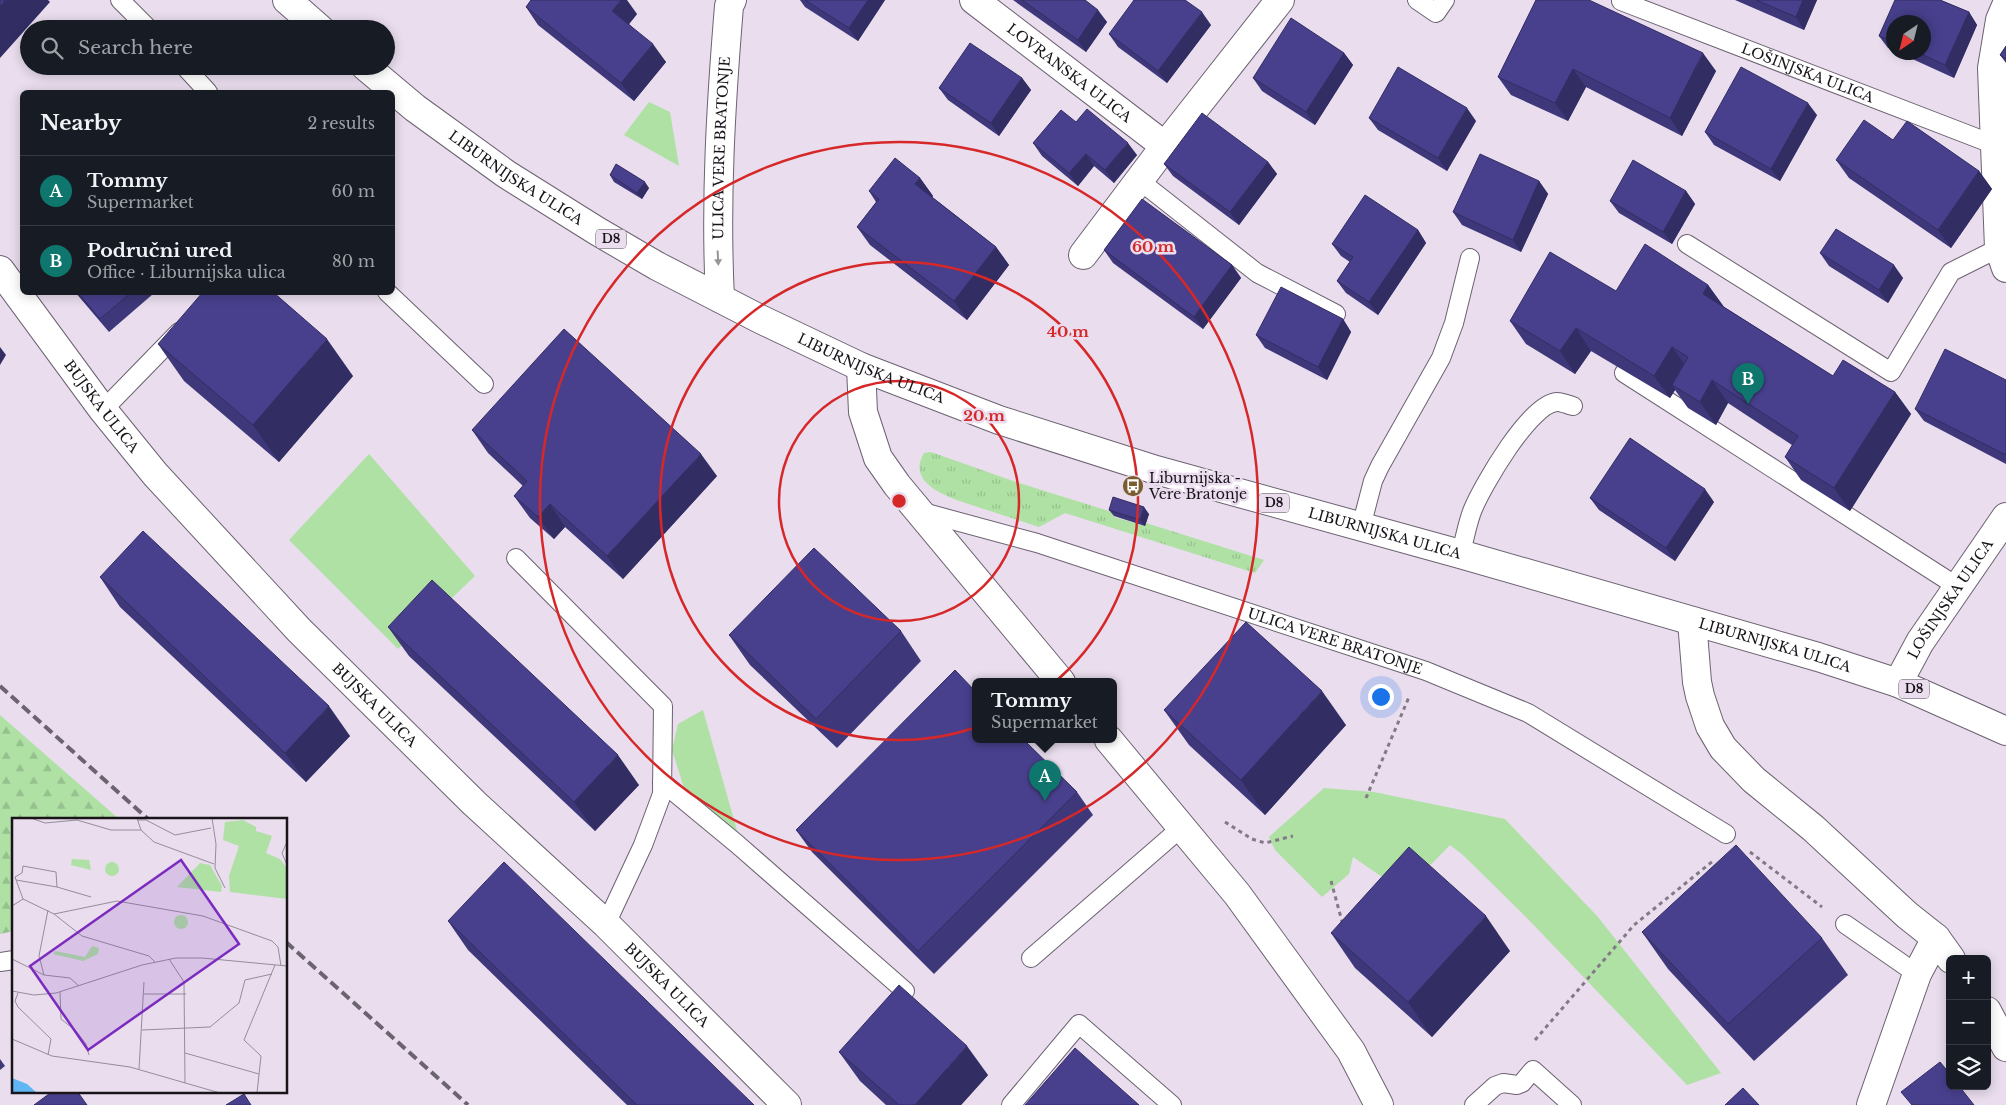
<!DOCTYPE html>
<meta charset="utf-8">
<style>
body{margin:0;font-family:"Libre Baskerville",serif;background:#20242c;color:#f1f3f6}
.controls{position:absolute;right:15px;bottom:15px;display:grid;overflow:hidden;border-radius:8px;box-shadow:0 2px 12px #0003}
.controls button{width:45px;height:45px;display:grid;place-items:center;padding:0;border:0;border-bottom:1px solid #363941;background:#171b24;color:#f1f3f6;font:25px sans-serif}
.compass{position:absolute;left:1886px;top:15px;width:45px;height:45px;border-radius:50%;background:#171b24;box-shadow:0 2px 12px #0003;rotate:215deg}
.you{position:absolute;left:1380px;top:696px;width:18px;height:18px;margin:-12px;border:4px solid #fff;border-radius:50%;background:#1a73e8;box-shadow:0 0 0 8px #1a73e833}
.badge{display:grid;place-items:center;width:32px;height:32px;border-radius:50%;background:#0f766e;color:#fff;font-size:16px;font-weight:700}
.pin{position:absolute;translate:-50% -41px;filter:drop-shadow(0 1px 2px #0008)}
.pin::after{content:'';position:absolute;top:26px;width:18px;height:15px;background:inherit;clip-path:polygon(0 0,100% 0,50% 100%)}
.popup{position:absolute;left:972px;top:678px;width:145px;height:65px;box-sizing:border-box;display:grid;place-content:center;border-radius:8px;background:#171b24;filter:drop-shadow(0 1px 4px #0005);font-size:16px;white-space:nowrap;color:#9ea1a6}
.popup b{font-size:19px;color:#f1f3f6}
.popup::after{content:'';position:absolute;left:50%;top:100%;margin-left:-10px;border:10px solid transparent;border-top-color:#171b24}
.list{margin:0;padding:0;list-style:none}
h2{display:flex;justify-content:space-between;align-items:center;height:65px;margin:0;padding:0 20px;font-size:21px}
h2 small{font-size:16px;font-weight:400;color:#9ea1a6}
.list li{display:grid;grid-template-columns:32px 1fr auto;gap:15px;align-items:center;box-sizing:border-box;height:70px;padding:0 20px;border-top:1px solid #363941}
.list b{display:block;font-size:19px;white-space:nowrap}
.list p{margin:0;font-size:16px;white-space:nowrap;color:#9ea1a6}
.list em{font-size:16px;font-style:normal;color:#9ea1a6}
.icon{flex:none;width:28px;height:28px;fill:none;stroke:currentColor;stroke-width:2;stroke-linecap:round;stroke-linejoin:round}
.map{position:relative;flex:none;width:2006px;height:1105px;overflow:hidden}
.search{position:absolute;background:#171b24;box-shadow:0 2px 12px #0003;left:20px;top:20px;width:375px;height:55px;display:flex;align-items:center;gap:12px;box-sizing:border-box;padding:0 18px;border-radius:28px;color:#9ea1a6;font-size:19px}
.panel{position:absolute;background:#171b24;box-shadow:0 2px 12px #0003;left:20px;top:90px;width:375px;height:205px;border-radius:8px}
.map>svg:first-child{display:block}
.grass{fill:url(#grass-tufts)}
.forest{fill:url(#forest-firs)}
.green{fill:#afe1a4}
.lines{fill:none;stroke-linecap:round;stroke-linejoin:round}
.service-casing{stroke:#6c6271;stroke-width:20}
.minor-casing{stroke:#6c6271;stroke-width:30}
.primary-casing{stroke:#6c6271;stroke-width:30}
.path{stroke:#827a85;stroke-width:3;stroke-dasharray:4 4;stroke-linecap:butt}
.service{stroke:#fff;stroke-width:18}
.minor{stroke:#fff;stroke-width:28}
.primary{stroke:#fff;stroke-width:28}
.rail{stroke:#6b636e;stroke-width:4;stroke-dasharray:10 5;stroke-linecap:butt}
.wall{fill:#3e3779}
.shaded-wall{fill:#322d63}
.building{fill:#48408d;stroke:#322d63}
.oneway{fill:#979598}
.ring{fill:none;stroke:#d62828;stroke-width:2.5}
.labels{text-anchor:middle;stroke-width:5;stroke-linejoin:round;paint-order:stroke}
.shield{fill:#e9ddee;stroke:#57505a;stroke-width:1}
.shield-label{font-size:12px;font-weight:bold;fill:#18141a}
.street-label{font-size:14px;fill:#18141a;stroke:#e9ddee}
.poi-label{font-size:14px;fill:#18141a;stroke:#e9ddee;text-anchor:start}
.inset-road{fill:none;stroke:#958d99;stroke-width:1}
.view{fill:#7b2cbf;fill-opacity:0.15;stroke:#7b2cbf;stroke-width:2.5}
.inset-edge{fill:none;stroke:#18141a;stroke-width:2.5}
.centre{fill:#d62828;stroke:#e9ddee;stroke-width:2.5}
.ring-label{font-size:15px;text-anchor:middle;font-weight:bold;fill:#d62828;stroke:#e9ddee;stroke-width:5;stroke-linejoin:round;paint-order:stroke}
</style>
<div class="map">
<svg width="2006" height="1105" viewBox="0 0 2006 1105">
<defs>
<pattern id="grass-tufts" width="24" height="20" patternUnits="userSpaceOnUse" patternTransform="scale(1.25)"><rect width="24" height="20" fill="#afe1a4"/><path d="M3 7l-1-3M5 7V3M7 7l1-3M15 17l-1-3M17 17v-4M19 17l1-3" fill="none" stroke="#96c08d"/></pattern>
<pattern id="forest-firs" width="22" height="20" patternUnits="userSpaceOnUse" patternTransform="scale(1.25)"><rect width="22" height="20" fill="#afe1a4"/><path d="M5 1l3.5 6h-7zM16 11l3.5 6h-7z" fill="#96c08d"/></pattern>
</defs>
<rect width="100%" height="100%" fill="#e9ddee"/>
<path class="grass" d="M931,452l82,29 102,32 -1,4 31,9 1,-3 118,37 -9,13 -190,-60 -26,14c-18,-6 -37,-12 -55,-18 -23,-8 -81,-21 -60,-56z"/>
<polygon class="forest" points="0,715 119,819 14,819 14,931 0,934"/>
<g class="green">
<polygon points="649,102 670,112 679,166 624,135"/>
<polygon points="369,454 475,576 398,649 289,540"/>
<polygon points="703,710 738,834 685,791 672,750 678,724"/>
<polygon points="1324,788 1374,792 1505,819 1598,917 1721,1073 1687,1085 1525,916 1463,855 1450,845 1404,892 1353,857 1349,874 1322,897 1275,850 1269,837"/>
</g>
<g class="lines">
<g class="service-casing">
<g id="service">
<polyline points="120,0 149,29"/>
<polyline points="1417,0 1436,13 1445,0"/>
<path id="s1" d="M1621,1l374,144"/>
<polyline points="184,66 208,92"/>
<polyline points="1140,181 1257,273 1336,314"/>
<polyline points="1687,244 1891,372 1951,272 1999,248"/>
<polyline points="387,292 484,384"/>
<polyline points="1624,373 1958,587"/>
<polyline points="103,410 179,332"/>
<path id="s2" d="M919,511l118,32 389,128 102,42 198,121"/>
<polyline points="1361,527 1373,481 1380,466 1441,358 1454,323 1470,258"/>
<path d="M1460,554c5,-14 7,-31 13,-45 9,-22 58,-108 85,-107 4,0 10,3 15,4"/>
<polyline points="516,558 663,706 662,794 643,845 606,924"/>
<polyline points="662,782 737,844 905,991"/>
<polyline points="1845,924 1917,974"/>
<polyline points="1031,958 1182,827"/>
<polyline points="0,962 14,960"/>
<polyline points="1011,1105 1079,1024 1172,1105"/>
<polyline points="1474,1105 1495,1086 1503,1083 1517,1085 1522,1083 1533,1070 1572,1105"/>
</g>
</g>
<g class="minor-casing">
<g id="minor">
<path id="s3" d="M974,0l191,146"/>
<polyline points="2006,6 2000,20 1992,68 1999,248 2006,268"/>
<polyline points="1083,255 1165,146 1280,0"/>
<path id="s4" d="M0,270l103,140 52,64 144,156 175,173 132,121 181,181"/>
<path id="s5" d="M720,298c-5,-97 1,-195 9,-292l3,-6"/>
<polyline points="861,367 863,412 878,458 897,485 1061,682"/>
<polyline points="1692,621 1697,682 1700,696 1710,726 1723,748 1754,780 1813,828 1907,915 1936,938 1951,959"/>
<path id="s6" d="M1898,683l22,-41 86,-125"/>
<polyline points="1109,740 1237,894 1351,1051 1379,1105"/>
<polyline points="1987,1011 2006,1047"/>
<polyline points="1871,1105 1917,974 1936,938"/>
</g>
</g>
<g class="primary-casing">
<g id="primary">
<polyline points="287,0 320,29"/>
<path id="s7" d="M365,66l50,42 91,66 91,57 60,35 103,53 101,48 138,53 157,50 304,84 358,103 80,26 108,48"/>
</g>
</g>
<g class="path">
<polyline points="1366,798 1409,697"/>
<polyline points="1225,822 1252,839 1265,843 1293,836"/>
<polyline points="1750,852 1822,907"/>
<polyline points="1331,881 1343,925"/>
<polyline points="1535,1040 1634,925 1713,861"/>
</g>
<use href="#service" class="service"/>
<use href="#minor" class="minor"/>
<use href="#primary" class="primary"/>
<g class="rail">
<polyline points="0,686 148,819"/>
<polyline points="286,942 468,1105"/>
</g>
</g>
<g class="wall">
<polygon points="800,0 885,0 858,41 805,7"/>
<polygon points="1013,0 1085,0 1107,22 1086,52"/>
<polygon points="1536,0 1716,71 1682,136 1586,87 1568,121 1511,95 1498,77"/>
<polygon points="1735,0 1817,0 1804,30"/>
<polygon points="1895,0 1940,0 1969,12 1977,25 1954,78 1897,52 1924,52 1924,22 1894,22 1894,51 1888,48 1879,36"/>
<polygon points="526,7 637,14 629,24 666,62 634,101 538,25"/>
<polygon points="1211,25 1167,83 1118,47 1109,34"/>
<polygon points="2006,46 2006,63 2000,55"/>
<polygon points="1344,53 1353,65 1315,125 1262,91 1253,78"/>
<polygon points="1022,78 1031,90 999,136 948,100 939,88"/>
<polygon points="1817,115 1780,181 1714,145 1705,132"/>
<polygon points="1369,118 1476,121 1447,171 1378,130"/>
<polygon points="1076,122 1137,155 1114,183 1094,166 1078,186 1042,156 1033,143"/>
<polygon points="1836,160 1979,171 1992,189 1951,248 1849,178"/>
<polygon points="1268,162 1277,174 1239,225 1173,176 1164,164"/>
<polygon points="610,175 649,188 642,199 614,182"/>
<polygon points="920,178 933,196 932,197 996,247 1009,265 967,320 870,245 857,227 876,202 869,191"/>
<polygon points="1539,181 1548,194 1521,252 1462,225 1453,212"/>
<polygon points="1686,191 1695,204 1672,244 1619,213 1610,201"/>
<polygon points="1418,230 1426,243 1378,315 1346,293 1337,281 1350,262 1341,256 1332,244"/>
<polygon points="1104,250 1232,265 1241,278 1203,329 1113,263"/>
<polygon points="1820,253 1903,278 1888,303 1829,266"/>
<polygon points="1708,285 1724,307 1833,376 1895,392 1911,414 1850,511 1801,480 1785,457 1792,445 1728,403 1716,425 1688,408 1675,390 1670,398 1591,351 1575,374 1526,344 1510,321 1616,291"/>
<polygon points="75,292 151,292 153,294 109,332"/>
<polygon points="1343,319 1351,332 1327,380 1265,348 1256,335"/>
<polygon points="158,344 353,376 279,462 184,381"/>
<polygon points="2006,380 2006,464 1924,421 1915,409"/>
<polygon points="472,430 717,476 623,579 565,527 554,539 530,518 514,496 523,486 488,453"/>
<polygon points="1590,498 1714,502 1675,561 1599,510"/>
<polygon points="1109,510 1149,514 1145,526 1114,516"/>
<polygon points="100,577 350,736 306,782 120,607"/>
<polygon points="388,627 639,785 595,831 409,656"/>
<polygon points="901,631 921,661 837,748 750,665 729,635"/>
<polygon points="1164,710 1346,725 1265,815 1189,745"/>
<polygon points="1077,792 1093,815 934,974 812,852 796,830"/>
<polygon points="448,921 754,1105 627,1105 468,950"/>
<polygon points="1642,932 1822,938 1848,975 1754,1061 1668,969"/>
<polygon points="1331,933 1510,951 1432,1037 1355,968"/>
<polygon points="839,1052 988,1075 961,1105 886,1105 860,1081"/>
<polygon points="0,1059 5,1066 0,1070"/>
</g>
<g class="shaded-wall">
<polygon points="5,0 48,0 50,2 0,58 0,6"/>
<polygon points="621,0 627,0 637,14 625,29 612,11"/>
<polygon points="868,0 885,0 858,41 849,28"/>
<polygon points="1803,0 1817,0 1804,30 1796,17"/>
<polygon points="1098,10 1107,22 1086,52 1078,40"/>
<polygon points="1202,12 1211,25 1167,83 1158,71"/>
<polygon points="1969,12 1977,25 1954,78 1945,65"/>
<polygon points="653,44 666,62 634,101 621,83"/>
<polygon points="1344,53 1353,65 1315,125 1306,112"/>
<polygon points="1703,53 1716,71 1682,136 1670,118"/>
<polygon points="1573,69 1586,87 1568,121 1555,103"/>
<polygon points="1022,78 1031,90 999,136 991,123"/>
<polygon points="1808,103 1817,115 1780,181 1771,169"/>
<polygon points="1467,108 1476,121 1447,171 1438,158"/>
<polygon points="1128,143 1137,155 1114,183 1105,170"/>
<polygon points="1086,154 1094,166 1078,186 1069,173"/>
<polygon points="1268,162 1277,174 1239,225 1230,212"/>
<polygon points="1979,171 1992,189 1951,248 1938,230"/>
<polygon points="920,178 933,196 928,202 915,184"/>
<polygon points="1539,181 1548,194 1521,252 1513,240"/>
<polygon points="645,182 649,188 642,199 637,193"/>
<polygon points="1686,191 1695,204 1672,244 1663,232"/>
<polygon points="1418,230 1426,243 1378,315 1369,302"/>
<polygon points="996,247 1009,265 967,320 954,301"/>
<polygon points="1232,265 1241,278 1203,329 1194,317"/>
<polygon points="1894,265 1903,278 1888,303 1879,290"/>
<polygon points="1708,285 1724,307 1703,294"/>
<polygon points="1343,319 1351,332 1327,380 1318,367"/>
<polygon points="1576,328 1591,351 1575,374 1560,351"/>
<polygon points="327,339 353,376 279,462 253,425"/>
<polygon points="0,347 6,355 0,365"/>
<polygon points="1672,347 1688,369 1672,385 1675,390 1670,398 1654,376"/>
<polygon points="1712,380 1728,403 1716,425 1700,402"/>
<polygon points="1895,392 1911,414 1850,511 1834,488"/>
<polygon points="701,454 717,476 623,579 607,556"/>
<polygon points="1705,489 1714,502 1675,561 1666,548"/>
<polygon points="550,504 565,527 554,539 538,517"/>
<polygon points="1144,507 1149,514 1145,526 1140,520"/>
<polygon points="1322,691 1346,725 1265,815 1241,780"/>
<polygon points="329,706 350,736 306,782 285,753"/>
<polygon points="618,755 639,785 595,831 574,802"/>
<polygon points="1486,916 1510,951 1432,1037 1408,1002"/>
<polygon points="967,1046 988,1075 961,1105 915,1105"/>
</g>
<g class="building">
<polygon points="0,0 5,0 0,6"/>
<polygon points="531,0 621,0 612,11 653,44 621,83 526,7"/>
<polygon points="805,0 868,0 849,28"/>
<polygon points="1022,0 1085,0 1098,10 1078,40"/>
<polygon points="1134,0 1185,0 1202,12 1158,71 1109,34"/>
<polygon points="1536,0 1589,0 1703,53 1670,118 1573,69 1555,103 1498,77"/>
<polygon points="1756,0 1803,0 1796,17"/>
<polygon points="1895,0 1940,0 1969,12 1945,65 1917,52 1924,52 1924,22 1894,22 1894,42 1879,36"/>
<polygon points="1291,18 1344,53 1306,112 1253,78"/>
<polygon points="970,43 1022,78 991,123 939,88"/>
<polygon points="2006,46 2006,59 2000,55"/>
<polygon points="1398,67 1467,108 1438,158 1369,118"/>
<polygon points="1741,67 1808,103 1771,169 1705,132"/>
<polygon points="1087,109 1128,143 1105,170 1086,154 1069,173 1033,143 1061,110 1076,122"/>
<polygon points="1202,113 1268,162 1230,212 1164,164"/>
<polygon points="1864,120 1893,140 1907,121 1979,171 1938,230 1836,160"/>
<polygon points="1480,154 1539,181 1513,240 1453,212"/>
<polygon points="895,158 920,178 915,184 996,247 954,301 857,227 879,199 869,191"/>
<polygon points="1633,160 1686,191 1663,232 1610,201"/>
<polygon points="616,164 645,182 637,193 610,175"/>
<polygon points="1365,195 1418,230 1369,302 1337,281 1353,257 1332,244"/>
<polygon points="1142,199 1232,265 1194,317 1104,250"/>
<polygon points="1836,229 1894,265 1879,290 1820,253"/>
<polygon points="1645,244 1708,285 1703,294 1833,376 1843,360 1895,392 1834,488 1785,457 1798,436 1712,380 1700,402 1672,385 1688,357 1672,347 1654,376 1576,328 1560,351 1510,321 1550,252 1616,291"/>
<polygon points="1281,287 1343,319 1318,367 1256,335"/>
<polygon points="77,292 132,292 100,319"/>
<polygon points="203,292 273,292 327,339 253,425 158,344"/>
<polygon points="564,329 701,454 607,556 550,504 538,517 514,496 527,481 472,430"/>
<polygon points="1945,349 2006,380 2006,455 1915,409"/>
<polygon points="1630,438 1705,489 1666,548 1590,498"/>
<polygon points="1113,497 1144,507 1140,520 1109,510"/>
<polygon points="143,531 329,706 285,753 100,577"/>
<polygon points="814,548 901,631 816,719 729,635"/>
<polygon points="432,580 618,755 574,802 388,627"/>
<polygon points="1246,622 1322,691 1241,780 1164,710"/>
<polygon points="955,670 976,692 976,740 1024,740 1077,792 918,951 796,830"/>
<polygon points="1736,845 1822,938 1728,1024 1642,932"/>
<polygon points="1409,847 1486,916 1408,1002 1331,933"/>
<polygon points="504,862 754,1105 637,1105 448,921"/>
<polygon points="899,985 967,1046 915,1105 899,1105 839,1052"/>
<polygon points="1075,1048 1139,1105 1025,1105"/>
<polygon points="1940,1062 1950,1074 1950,1086 1959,1086 1974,1105 1912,1105 1901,1092"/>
<polygon points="1743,1088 1759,1105 1725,1105"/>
<polygon points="53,1091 77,1091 87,1105 34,1105"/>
<polygon points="244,1094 251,1105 226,1105"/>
</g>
<defs><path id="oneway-solid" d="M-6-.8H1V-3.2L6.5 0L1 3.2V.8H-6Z" transform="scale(1.25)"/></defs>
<use class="oneway" href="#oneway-solid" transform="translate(718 258) rotate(87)"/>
<g class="ring">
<circle cx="899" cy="501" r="120"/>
<circle cx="899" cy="501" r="239"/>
<circle cx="899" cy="501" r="359"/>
</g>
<defs>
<g id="bus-disc" transform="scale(1.125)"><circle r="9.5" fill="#7a5c30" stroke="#e9ddee"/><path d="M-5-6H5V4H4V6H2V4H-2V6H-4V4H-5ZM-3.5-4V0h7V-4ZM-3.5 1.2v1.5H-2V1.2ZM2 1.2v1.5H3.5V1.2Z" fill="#fff"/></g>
</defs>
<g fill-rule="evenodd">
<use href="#bus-disc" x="1133" y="486"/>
</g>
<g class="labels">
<g class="shield">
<rect x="596" y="229.5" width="30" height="19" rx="4"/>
<rect x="1259" y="493.5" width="30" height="19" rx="4"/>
<rect x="1899" y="679.5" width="30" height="19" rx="4"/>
</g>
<g class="shield-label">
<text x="611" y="243">D8</text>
<text x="1274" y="507">D8</text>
<text x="1914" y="693">D8</text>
</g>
<g class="street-label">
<text dy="5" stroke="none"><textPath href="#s3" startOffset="120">LOVRANSKA ULICA</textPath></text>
<text dy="5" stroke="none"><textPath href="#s1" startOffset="200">LOŠINJSKA ULICA</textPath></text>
<text dy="5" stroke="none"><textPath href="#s5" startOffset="150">ULICA VERE BRATONJE</textPath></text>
<text dy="5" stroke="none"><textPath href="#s7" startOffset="188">LIBURNIJSKA ULICA</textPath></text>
<text dy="5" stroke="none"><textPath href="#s7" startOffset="592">LIBURNIJSKA ULICA</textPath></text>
<text dy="5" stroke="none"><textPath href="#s4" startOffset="170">BUJSKA ULICA</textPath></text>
<text dy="5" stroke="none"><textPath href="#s7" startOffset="1132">LIBURNIJSKA ULICA</textPath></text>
<text dy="5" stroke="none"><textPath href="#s6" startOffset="99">LOŠINJSKA ULICA</textPath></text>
<text dy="5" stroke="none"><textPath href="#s2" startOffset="436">ULICA VERE BRATONJE</textPath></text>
<text dy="5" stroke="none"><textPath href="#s7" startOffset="1538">LIBURNIJSKA ULICA</textPath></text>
<text dy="5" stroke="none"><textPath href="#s4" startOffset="575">BUJSKA ULICA</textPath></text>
<text dy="5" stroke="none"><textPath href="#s4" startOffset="980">BUJSKA ULICA</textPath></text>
</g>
<g class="poi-label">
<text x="1149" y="483">Liburnijska -<tspan x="1149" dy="16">Vere Bratonje</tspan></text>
</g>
</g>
<g transform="translate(12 818)">
<rect width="275" height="275" fill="#e9ddee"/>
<path d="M231,2l13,7v4l16,5 -6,17 14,6 7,9v31l-57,-7 -1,-16 10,-30 -16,-6 2,-18zM188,45l10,2 12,21 -1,6 -44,-5z" fill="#afe1a4"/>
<path d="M60,41l17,1 2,10 -20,-5zM93 51a7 7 0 1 1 14 0a7 7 0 1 1-14 0ZM162 104a7 7 0 1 1 14 0a7 7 0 1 1-14 0ZM80,128l7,2 -1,6 -15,7 -30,-7 2,-3 30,6z" fill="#afe1a4"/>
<path d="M0,260l15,6 10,9h-25z" fill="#5fb6f5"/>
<path class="inset-road" d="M19,0l14,5 32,-3 34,10h30M125,0l4,12 13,12 60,22M200,0l4,26 -1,24 10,20M125,2h9l29,15 36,-7M275,24l-5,11 5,12M4,62l41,7M11,81l-8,-22 7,-4 1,-7 33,6 1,15 34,10M0,88l11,-7 31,15 28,22 67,20 6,6M42,96l63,-13 86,15 69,25 6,6 3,19M0,141l32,16 26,3 9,8M157,141l15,23 1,101M32,157l-5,-19 9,-46M0,173l22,4 22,-2 86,-28 34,-7h26l85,8M48,174l1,27 15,12 10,13 3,11M6,175l-3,8 3,6 33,32 -3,16M132,176h42M130,212l68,-3 29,-24 6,-23 27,-6M0,221l40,17 78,11 90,26M173,235l74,21M127,251l5,-87M245,275l4,-37 -17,-16 31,-75"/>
<path class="view" d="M169,42l58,84 -151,106 -58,-84z"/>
<rect width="275" height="275" class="inset-edge"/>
</g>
<circle cx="899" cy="501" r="8" class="centre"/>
<g class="ring-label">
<text x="1153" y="252">60 m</text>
<text x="1068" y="337">40 m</text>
<text x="984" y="421">20 m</text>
</g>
</svg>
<div class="controls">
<button>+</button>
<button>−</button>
<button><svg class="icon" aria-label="layers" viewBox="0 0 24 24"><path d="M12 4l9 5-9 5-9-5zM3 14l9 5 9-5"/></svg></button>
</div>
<svg class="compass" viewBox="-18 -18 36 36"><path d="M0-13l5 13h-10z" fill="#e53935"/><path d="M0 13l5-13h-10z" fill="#9ea1a6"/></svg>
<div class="you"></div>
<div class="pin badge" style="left:1045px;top:801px">A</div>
<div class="popup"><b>Tommy</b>Supermarket</div>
<div class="pin badge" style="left:1748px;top:404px">B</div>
<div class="search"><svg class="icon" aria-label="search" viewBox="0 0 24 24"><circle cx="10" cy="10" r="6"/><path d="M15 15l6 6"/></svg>Search here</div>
<section class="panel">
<h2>Nearby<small>2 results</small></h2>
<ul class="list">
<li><span class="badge">A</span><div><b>Tommy</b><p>Supermarket</p></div><em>60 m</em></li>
<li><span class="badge">B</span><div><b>Područni ured</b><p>Office · Liburnijska ulica</p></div><em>80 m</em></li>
</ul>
</section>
</div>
